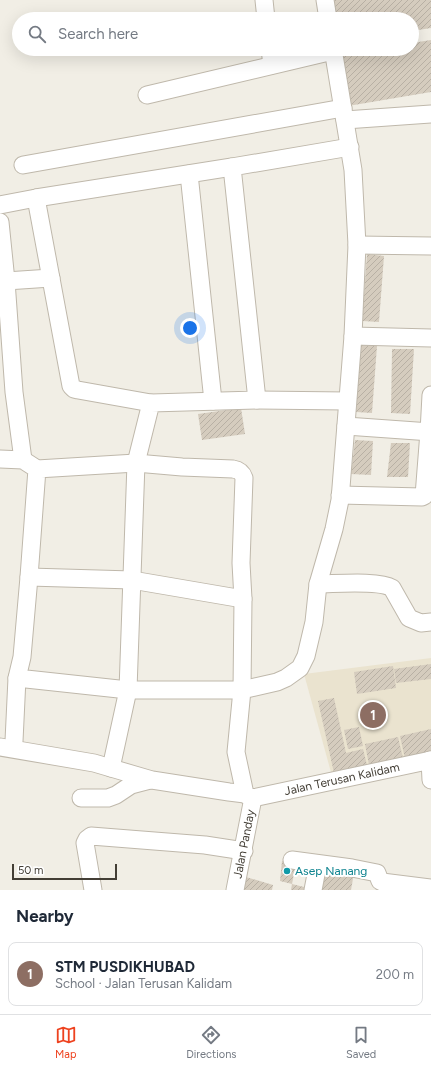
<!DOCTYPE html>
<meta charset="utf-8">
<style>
body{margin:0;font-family:Figtree,sans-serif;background:#f2f2f3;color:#1f2937}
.scale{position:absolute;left:12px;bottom:10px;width:105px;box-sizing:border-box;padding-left:4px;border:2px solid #433e35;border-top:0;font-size:11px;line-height:14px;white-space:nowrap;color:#433e35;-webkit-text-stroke:3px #fff;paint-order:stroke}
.you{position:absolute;left:190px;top:328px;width:14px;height:14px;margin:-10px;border:3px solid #fff;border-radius:50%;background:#1a73e8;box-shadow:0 0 0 6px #1a73e833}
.badge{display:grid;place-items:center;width:26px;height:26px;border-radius:50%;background:#ee421f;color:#fff;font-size:13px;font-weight:700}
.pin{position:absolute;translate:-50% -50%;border:2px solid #fff;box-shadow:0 1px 4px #0006}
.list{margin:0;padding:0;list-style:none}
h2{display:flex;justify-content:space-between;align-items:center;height:52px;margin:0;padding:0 16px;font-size:17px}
h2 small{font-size:13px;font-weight:400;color:#747a83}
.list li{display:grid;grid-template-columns:26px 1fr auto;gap:12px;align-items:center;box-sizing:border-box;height:64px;margin:0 8px 8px;padding:0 8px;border:1px solid #e0e1e3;border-radius:8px}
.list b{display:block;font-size:15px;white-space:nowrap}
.list p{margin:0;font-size:13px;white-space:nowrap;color:#747a83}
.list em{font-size:13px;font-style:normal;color:#747a83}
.icon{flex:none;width:22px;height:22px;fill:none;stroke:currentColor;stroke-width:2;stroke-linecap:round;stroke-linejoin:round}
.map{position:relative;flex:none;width:431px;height:890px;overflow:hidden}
.search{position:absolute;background:#fff;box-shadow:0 4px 16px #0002;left:12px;right:12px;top:12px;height:44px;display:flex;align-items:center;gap:10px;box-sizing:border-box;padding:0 14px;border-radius:22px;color:#747a83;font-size:15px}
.sheet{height:124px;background:#fff}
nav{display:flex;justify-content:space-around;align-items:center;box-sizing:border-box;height:56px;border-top:1px solid #e0e1e3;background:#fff;font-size:11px;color:#747a83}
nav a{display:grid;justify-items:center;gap:2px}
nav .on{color:#ee421f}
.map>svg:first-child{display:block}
.education{fill:#eae3cf}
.building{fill:url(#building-hatch)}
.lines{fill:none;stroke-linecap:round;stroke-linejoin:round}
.minor-casing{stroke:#bfb8ab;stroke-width:19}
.minor{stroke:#fff;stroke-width:17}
.culture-dot{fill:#0f9aa8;stroke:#fff;stroke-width:1.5}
.labels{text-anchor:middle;stroke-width:4;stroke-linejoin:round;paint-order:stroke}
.street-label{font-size:12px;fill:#433e35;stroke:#fff}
.culture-label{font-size:12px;fill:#0d838f;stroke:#fff;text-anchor:start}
</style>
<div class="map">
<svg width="431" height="890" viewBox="0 0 431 890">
<defs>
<pattern id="building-hatch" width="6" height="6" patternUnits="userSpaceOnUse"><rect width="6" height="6" fill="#d5ccbe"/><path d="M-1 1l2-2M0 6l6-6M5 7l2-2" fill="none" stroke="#b8b0a4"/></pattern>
</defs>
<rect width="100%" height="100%" fill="#f1eee5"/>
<polygon class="education" points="431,658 431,755 332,776 304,674"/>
<g class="building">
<polygon points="326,0 431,0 431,28 412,31 412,19 329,19"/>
<polygon points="431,40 431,92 348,106 340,56 378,49 412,49 412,43"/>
<polygon points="367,254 384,256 379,322 362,321"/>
<polygon points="360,345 377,346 372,413 356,412"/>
<polygon points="392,349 414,349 410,414 391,413"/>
<polygon points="241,408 245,434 202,440 198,414"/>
<polygon points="355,440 373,441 371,475 351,474"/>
<polygon points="391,443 410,443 408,477 387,477"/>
<polygon points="431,664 431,679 396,683 394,669"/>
<polygon points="393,666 396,688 357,694 354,672"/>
<polygon points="334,698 346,753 363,749 367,765 334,773 318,701"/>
<polygon points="359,727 363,746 348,749 344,730"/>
<polygon points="431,729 431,753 405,759 400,736"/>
<polygon points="398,737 403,758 369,765 365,744"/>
<polygon points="282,861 296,864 292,884 280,881"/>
<polygon points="319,868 354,873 351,890 315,890"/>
<polygon points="246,877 273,885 272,890 244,890"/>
<polygon points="292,884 308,888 308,890 291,890"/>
</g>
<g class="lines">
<g class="minor-casing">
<g id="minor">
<polyline points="264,0 266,19"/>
<polyline points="325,0 328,19"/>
<polyline points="270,49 272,65"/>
<polyline points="147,95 333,51"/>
<polyline points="345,120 431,114"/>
<polyline points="23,165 343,108"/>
<polyline points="189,174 213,401"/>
<polyline points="36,198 71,386 74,389 78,390 151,403"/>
<polyline points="0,205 36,198 232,167"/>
<polyline points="0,222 6,281"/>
<polyline points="357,245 431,246"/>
<polyline points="353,336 431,338"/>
<polyline points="257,400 347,401"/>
<polyline points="346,426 431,432"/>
<path d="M0,459l23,1 14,9 99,-6 46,4 51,2c6,1 9,3 11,9l-3,85 2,36 -1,91h-114l-111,-12 5,-21 7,-80 8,-108"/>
<polyline points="23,460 14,392 6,281 51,278"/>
<polyline points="340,495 422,497 424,496 429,432 431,395"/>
<polyline points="29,577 132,580 243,599"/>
<path d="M318,584c17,0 61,-4 74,4l17,30 12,5 10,-1"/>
<polyline points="14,741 17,678"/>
<polyline points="0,747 94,763 152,780 229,792 245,794"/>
<polyline points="430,760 431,780"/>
<polyline points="111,768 128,690 136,463 151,403 257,400 232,167 350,147"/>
<polyline points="81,798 108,798 116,795 131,785 150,780"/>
<polyline points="253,798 248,796 245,794 236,752 242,690 277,682 286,678 300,668 306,656 314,622 318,584 334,529 340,500 353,336 357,245 353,170 333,49"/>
<path id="s1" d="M253,798l178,-38"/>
<polyline points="292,860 352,868 377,873 380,881 382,882 431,888"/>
<polyline points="93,890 85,843 87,839 91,836 205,845 244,851"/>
<path id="s2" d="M235,890l18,-92"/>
<polyline points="313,890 318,864"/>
</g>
</g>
<use href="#minor" class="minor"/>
</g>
<circle class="culture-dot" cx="287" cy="871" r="4"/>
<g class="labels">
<g class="street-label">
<text dy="4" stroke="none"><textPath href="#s1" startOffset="91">Jalan Terusan Kalidam</textPath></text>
<text dy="4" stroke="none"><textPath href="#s2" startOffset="47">Jalan Panday</textPath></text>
</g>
<g class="culture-label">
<text x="295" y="875">Asep Nanang</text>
</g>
</g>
</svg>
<div class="scale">50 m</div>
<div class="you"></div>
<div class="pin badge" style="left:373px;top:715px;background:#8d6e63">1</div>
<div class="search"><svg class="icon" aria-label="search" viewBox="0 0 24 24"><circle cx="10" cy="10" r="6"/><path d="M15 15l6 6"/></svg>Search here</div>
</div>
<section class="sheet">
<h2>Nearby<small></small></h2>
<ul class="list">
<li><span class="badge" style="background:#8d6e63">1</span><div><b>STM PUSDIKHUBAD</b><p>School · Jalan Terusan Kalidam</p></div><em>200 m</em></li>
</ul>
</section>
<nav>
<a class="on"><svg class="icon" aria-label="map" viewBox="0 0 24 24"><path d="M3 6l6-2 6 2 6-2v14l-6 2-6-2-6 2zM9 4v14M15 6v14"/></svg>Map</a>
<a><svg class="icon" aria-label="directions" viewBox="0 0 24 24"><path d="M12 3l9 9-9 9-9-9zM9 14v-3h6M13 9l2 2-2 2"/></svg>Directions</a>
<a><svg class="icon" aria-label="saved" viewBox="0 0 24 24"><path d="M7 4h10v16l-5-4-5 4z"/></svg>Saved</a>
</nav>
